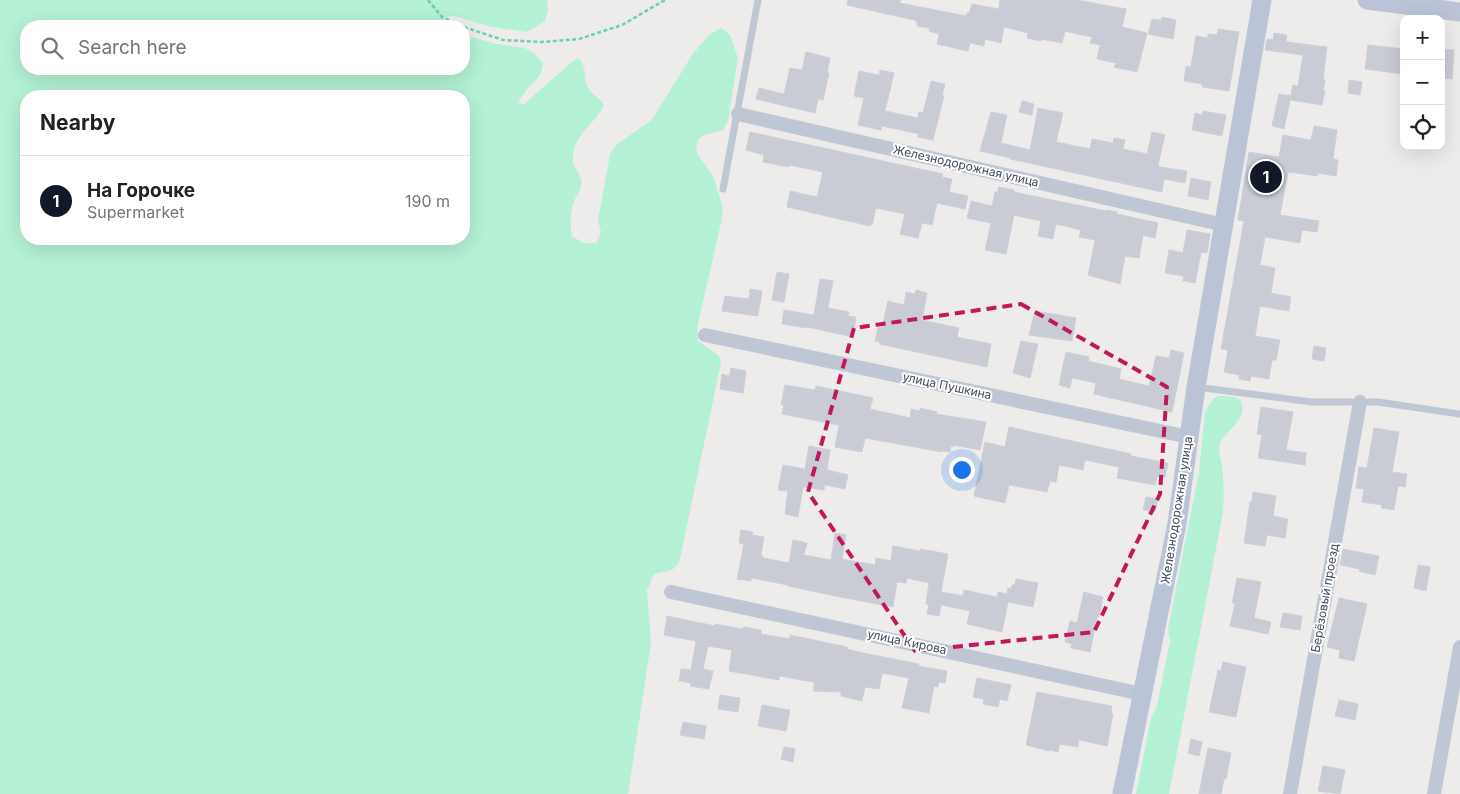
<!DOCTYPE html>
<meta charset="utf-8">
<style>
body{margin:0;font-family:Inter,sans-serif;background:#f6f6f6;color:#202124}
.controls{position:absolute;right:15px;top:15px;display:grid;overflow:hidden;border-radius:10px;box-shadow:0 5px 20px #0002}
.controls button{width:45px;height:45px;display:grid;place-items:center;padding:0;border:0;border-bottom:1px solid #e0e0e0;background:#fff;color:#202124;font:25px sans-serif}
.you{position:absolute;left:961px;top:469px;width:18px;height:18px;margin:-12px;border:4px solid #fff;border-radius:50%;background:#1a73e8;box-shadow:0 0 0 8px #1a73e833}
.badge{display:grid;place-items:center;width:32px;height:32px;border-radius:50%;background:#111827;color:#fff;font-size:16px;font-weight:700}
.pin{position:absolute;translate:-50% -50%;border:2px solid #fff;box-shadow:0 1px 5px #0006}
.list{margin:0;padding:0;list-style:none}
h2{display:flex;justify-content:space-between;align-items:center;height:65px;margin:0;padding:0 20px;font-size:21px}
h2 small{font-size:16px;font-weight:400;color:#757577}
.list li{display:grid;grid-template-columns:32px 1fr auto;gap:15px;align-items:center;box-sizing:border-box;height:90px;padding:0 20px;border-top:1px solid #e0e0e0}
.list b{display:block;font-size:19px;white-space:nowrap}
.list p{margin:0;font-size:16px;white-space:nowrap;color:#757577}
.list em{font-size:16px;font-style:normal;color:#757577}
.icon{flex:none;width:28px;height:28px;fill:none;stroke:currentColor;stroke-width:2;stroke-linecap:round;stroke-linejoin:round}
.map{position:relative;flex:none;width:1460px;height:794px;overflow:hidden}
.search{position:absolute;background:#fff;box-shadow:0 5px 20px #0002;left:20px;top:20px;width:450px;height:55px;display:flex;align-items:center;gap:12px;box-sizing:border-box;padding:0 18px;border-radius:20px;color:#757577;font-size:19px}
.panel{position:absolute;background:#fff;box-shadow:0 5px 20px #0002;left:20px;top:90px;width:450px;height:155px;border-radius:20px}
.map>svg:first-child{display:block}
.green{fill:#b4f1d5;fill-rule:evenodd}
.building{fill:#c9ccd4;stroke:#ced0d8}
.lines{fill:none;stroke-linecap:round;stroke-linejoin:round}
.path{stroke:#6ad1af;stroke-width:2.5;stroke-dasharray:4 2.5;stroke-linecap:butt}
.lane{stroke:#c0c7d4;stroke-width:7}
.street{stroke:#c0c7d4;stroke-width:14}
.secondary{stroke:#bbc4d7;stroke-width:19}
.marked{fill:none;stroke:#c2185b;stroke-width:4;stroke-dasharray:10 6;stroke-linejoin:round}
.labels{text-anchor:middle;stroke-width:4;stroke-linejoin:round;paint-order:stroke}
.street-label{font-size:12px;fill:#424b5a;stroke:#fff}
</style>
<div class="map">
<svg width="1460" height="794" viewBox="0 0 1460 794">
<rect width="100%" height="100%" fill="#eeebeb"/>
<g class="green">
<path d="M0,0h547l1,11 -3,10 -18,11 -36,-5 -37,-11 -10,1 -2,9h-416v43h438v-34l33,9 28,4 11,7 7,8 -2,10 -5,7 -9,9 -9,13 5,3 50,-44 5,-3c10,8 5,20 10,30 4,6 12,10 16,17 -11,22 -32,29 -31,57 1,8 11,15 8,25 -1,5 -5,9 -7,14 -4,12 -4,22 -2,35l11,7h13l5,-11 -3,-12 12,-66 6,-9 36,-25 40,-65 18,-21 11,-6 9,7 8,23 -10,63 -5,9 -19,5 -6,5 -2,7 2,8 13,18 4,9 8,26 -2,15 -24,105 1,13 21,15 2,7 -42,200 -7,7 -18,4 -7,16 4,53 -23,151h-628zM26,96h438v143h-438z"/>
<path d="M1218,396c8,0 22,0 24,8 4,17 -16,26 -22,39 -3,7 1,15 2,23 2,15 2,31 1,46l-54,282h-33l15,-76 6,-12 13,-65 -2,-12 31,-157 6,-60 8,-13z"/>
</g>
<g class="building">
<polygon points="848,0 901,0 900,3 966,16 967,13 969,13 972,4 999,9 1000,0 1077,0 1126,9 1122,27 1147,33 1137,72 1114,67 1116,63 1097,59 1100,45 1090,43 1092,37 1065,31 1062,43 1041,39 1041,41 1027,38 1028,33 1004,27 1001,43 985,39 984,46 970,43 968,51 937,44 939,34 929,31 929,28 917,26 917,22 914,20 847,5"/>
<polygon points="1162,17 1176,20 1173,39 1148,34 1152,19 1161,20"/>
<polygon points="1218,29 1239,32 1229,91 1202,87 1202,84 1184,81 1186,66 1191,67 1196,36 1208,38 1208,34 1217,35"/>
<polygon points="1274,33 1287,35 1286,42 1327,47 1323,80 1325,80 1323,91 1325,91 1322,105 1290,100 1293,85 1298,86 1303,55 1265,50 1267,39 1273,40"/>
<polygon points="1368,45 1404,49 1404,74 1365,69"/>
<polygon points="1441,49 1454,50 1452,79 1441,78"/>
<polygon points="806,52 830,58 827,73 829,73 823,100 818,99 815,113 756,99 759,88 784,94 790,68 802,70"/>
<polygon points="880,70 894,73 885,111 918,118 919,112 923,113 931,81 945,84 942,95 944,96 933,140 918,137 919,134 882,126 881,130 858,125 864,98 854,96 859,71 879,75"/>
<polygon points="1349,80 1362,82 1360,95 1348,93"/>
<polygon points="1279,94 1291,96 1284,129 1272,126"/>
<polygon points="1022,101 1034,104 1032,115 1019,112"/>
<polygon points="1038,108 1063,113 1056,142 1090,149 1092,139 1113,143 1114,138 1125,140 1123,149 1147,154 1152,132 1165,135 1158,165 1160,167 1187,171 1185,183 1164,179 1162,192 1010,159 1011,158 980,151 991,112 1007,115 1001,143 1030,150"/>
<polygon points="1203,111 1226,115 1222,136 1192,130 1195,113 1202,115"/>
<polygon points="1314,126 1337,130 1333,159 1338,160 1336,176 1318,173 1318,176 1288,172 1280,215 1319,221 1317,232 1302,230 1300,243 1265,237 1260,265 1275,268 1271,293 1291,297 1289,311 1260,306 1255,336 1280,340 1276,360 1272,360 1269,379 1251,376 1250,381 1239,379 1239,375 1224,372 1228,350 1221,349 1244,221 1238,220 1249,152 1279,157 1283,135 1311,140"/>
<polygon points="750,132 943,174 942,177 952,179 949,192 968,196 965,209 937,203 932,225 922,223 918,238 900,234 905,214 876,208 872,225 870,225 870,226 787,207 790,191 817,197 823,172 789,165 789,167 763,162 764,155 746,150"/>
<polygon points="1191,178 1211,182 1208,200 1188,196"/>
<polygon points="999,187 1014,190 1014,192 1106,211 1106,210 1117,212 1117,214 1158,223 1155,238 1143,235 1139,258 1125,256 1120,284 1088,275 1095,240 1079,237 1081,230 1056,224 1053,239 1038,236 1041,221 1014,215 1006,254 985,250 991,223 967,218 971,201 992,206 995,192 998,192"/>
<polygon points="1187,230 1210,234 1207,253 1201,252 1195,283 1183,281 1184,276 1165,273 1169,250 1183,253"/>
<polygon points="777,272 789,274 784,302 772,300"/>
<polygon points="820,279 833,281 828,308 849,312 848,316 856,317 853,337 807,327 807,328 782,324 784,310 814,315"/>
<polygon points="750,289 762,291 758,316 722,311 725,296 749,299"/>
<polygon points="916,290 927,293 922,320 959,328 957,337 991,344 987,367 898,348 879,344 880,342 875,341 878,327 882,328 888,301 904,305 906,292 915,294"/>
<polygon points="1035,311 1076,318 1072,341 1029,335"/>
<polygon points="1021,341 1038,344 1030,378 1013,373"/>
<polygon points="1314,346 1326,348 1324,361 1312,359"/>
<polygon points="1171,350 1184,353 1172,412 1094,394 1096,383 1072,378 1070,388 1059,385 1066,352 1089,357 1088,361 1121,369 1119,379 1149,386 1156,356 1169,358"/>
<polygon points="731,368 746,371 743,393 720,389 722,374 729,376"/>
<polygon points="785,385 815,390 816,386 873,398 870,409 910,418 911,409 920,411 920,408 937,412 936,414 986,422 980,450 954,445 953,447 951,446 950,452 942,451 942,452 865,438 862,452 835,447 839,425 782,414 784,405 781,405"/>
<polygon points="1261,407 1293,412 1286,450 1306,453 1305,465 1258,458 1262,435 1257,434"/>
<polygon points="1009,427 1131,454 1131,456 1168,463 1165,477 1157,476 1155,485 1117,478 1119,467 1085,460 1083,470 1059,465 1056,482 1050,481 1047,492 1009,485 1005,503 974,496 985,442 1005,447"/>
<polygon points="1374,428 1399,432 1392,472 1407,474 1405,487 1398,486 1394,510 1381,508 1382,505 1362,502 1364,489 1356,488 1359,467 1367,468"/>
<polygon points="809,446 830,450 827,470 848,475 845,489 825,485 824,490 803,487 798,517 785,514 788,491 778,490 783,465 805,469"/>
<polygon points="1253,492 1276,496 1273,516 1288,519 1285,538 1267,535 1265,546 1244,543 1250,502 1252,502"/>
<polygon points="1146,497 1158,499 1155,512 1143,510"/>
<polygon points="741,530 753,532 752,535 764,537 761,556 763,556 763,558 789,563 793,540 807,543 804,555 831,560 835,533 846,535 842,559 875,565 876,558 891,561 893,546 920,551 920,549 948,554 941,592 963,596 964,590 997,597 998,592 1007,594 1008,588 1011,589 1012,585 1015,585 1016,579 1038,583 1033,607 1008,602 1002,632 967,624 970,611 941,605 939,616 927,614 929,605 926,604 929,583 907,578 906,583 897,582 893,607 840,597 788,586 788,585 751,578 751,581 737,579 744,544 739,543"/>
<polygon points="1343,549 1379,556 1375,575 1359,571 1360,569 1340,565"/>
<polygon points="1418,565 1430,567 1426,591 1414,588"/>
<polygon points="1237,578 1261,582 1254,618 1271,622 1268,634 1230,626 1235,603 1232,603"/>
<polygon points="1084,592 1103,597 1099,617 1097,617 1090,652 1071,648 1072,644 1065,642 1070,621 1077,623"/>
<polygon points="1339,598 1367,604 1354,661 1339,658 1340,650 1327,647"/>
<polygon points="1283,613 1302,616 1300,630 1280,627"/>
<polygon points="667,616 715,626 715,624 743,629 744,627 761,630 761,634 790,639 790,635 847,647 847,649 868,654 919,664 918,666 947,671 945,683 939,682 938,687 934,686 929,713 902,708 909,678 882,673 879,689 865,687 862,701 841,696 841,692 814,691 814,682 779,676 779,680 729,671 732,650 708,646 703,669 713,671 709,689 690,686 691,683 679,681 681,669 691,670 696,641 664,635"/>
<polygon points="1223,662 1246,667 1236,717 1209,712 1218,670 1221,671"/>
<polygon points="977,678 1011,685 1007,701 1000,699 998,707 983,704 984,699 973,697"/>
<polygon points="1037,692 1112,706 1111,714 1113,714 1107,746 1079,740 1078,747 1060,744 1058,752 1049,750 1049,751 1026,745"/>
<polygon points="720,695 740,698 738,712 718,709"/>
<polygon points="1339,700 1358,704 1355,720 1335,716"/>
<polygon points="762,705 790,710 786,731 758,726"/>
<polygon points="683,722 706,726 704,739 680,735"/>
<polygon points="1191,739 1202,742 1199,756 1188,753"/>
<polygon points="784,747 795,749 793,762 781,759"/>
<polygon points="1208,748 1231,753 1226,779 1224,779 1221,794 1199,794"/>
<polygon points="1323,766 1345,770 1340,794 1318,791"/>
</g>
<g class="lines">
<g class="path">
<polyline points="428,0 442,17 461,26"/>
<polyline points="464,27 503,40 542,42 579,39 622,25 665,0"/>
</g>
<g class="lane">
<polyline points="723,189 758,0"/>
<polyline points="1196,387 1312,402 1378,402 1460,414"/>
</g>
<g class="street">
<polyline points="738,114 1224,225"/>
<polyline points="705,335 1189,437"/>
<polyline points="671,592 1142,694"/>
<polyline points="1290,794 1360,402"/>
<polyline points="1434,794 1460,647"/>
</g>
<g class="secondary">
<polyline points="1367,0 1460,12"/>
<polyline points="1122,794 1177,524 1196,387 1262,0"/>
</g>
</g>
<path class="marked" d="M1021,304l146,83 -7,107 -66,138 -179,19 -107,-159 46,-164z"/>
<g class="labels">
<g class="street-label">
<text transform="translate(966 166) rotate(13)" y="4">Железнодорожная улица</text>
<text transform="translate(947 386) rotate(12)" y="4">улица Пушкина</text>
<text transform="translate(1177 510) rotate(-81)" y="4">Железнодорожная улица</text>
<text transform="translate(1325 598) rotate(-80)" y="4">Берёзовый проезд</text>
<text transform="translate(907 642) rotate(12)" y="4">улица Кирова</text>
</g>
</g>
</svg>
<div class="controls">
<button>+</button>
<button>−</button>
<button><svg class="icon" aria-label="locate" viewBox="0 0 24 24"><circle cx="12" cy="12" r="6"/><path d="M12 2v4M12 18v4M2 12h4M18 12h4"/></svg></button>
</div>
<div class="you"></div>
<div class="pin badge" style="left:1266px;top:177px">1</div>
<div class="search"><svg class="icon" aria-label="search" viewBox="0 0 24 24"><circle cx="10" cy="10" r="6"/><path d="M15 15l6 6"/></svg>Search here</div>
<section class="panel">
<h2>Nearby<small></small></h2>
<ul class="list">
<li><span class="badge">1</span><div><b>На Горочке</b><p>Supermarket</p></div><em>190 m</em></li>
</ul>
</section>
</div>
